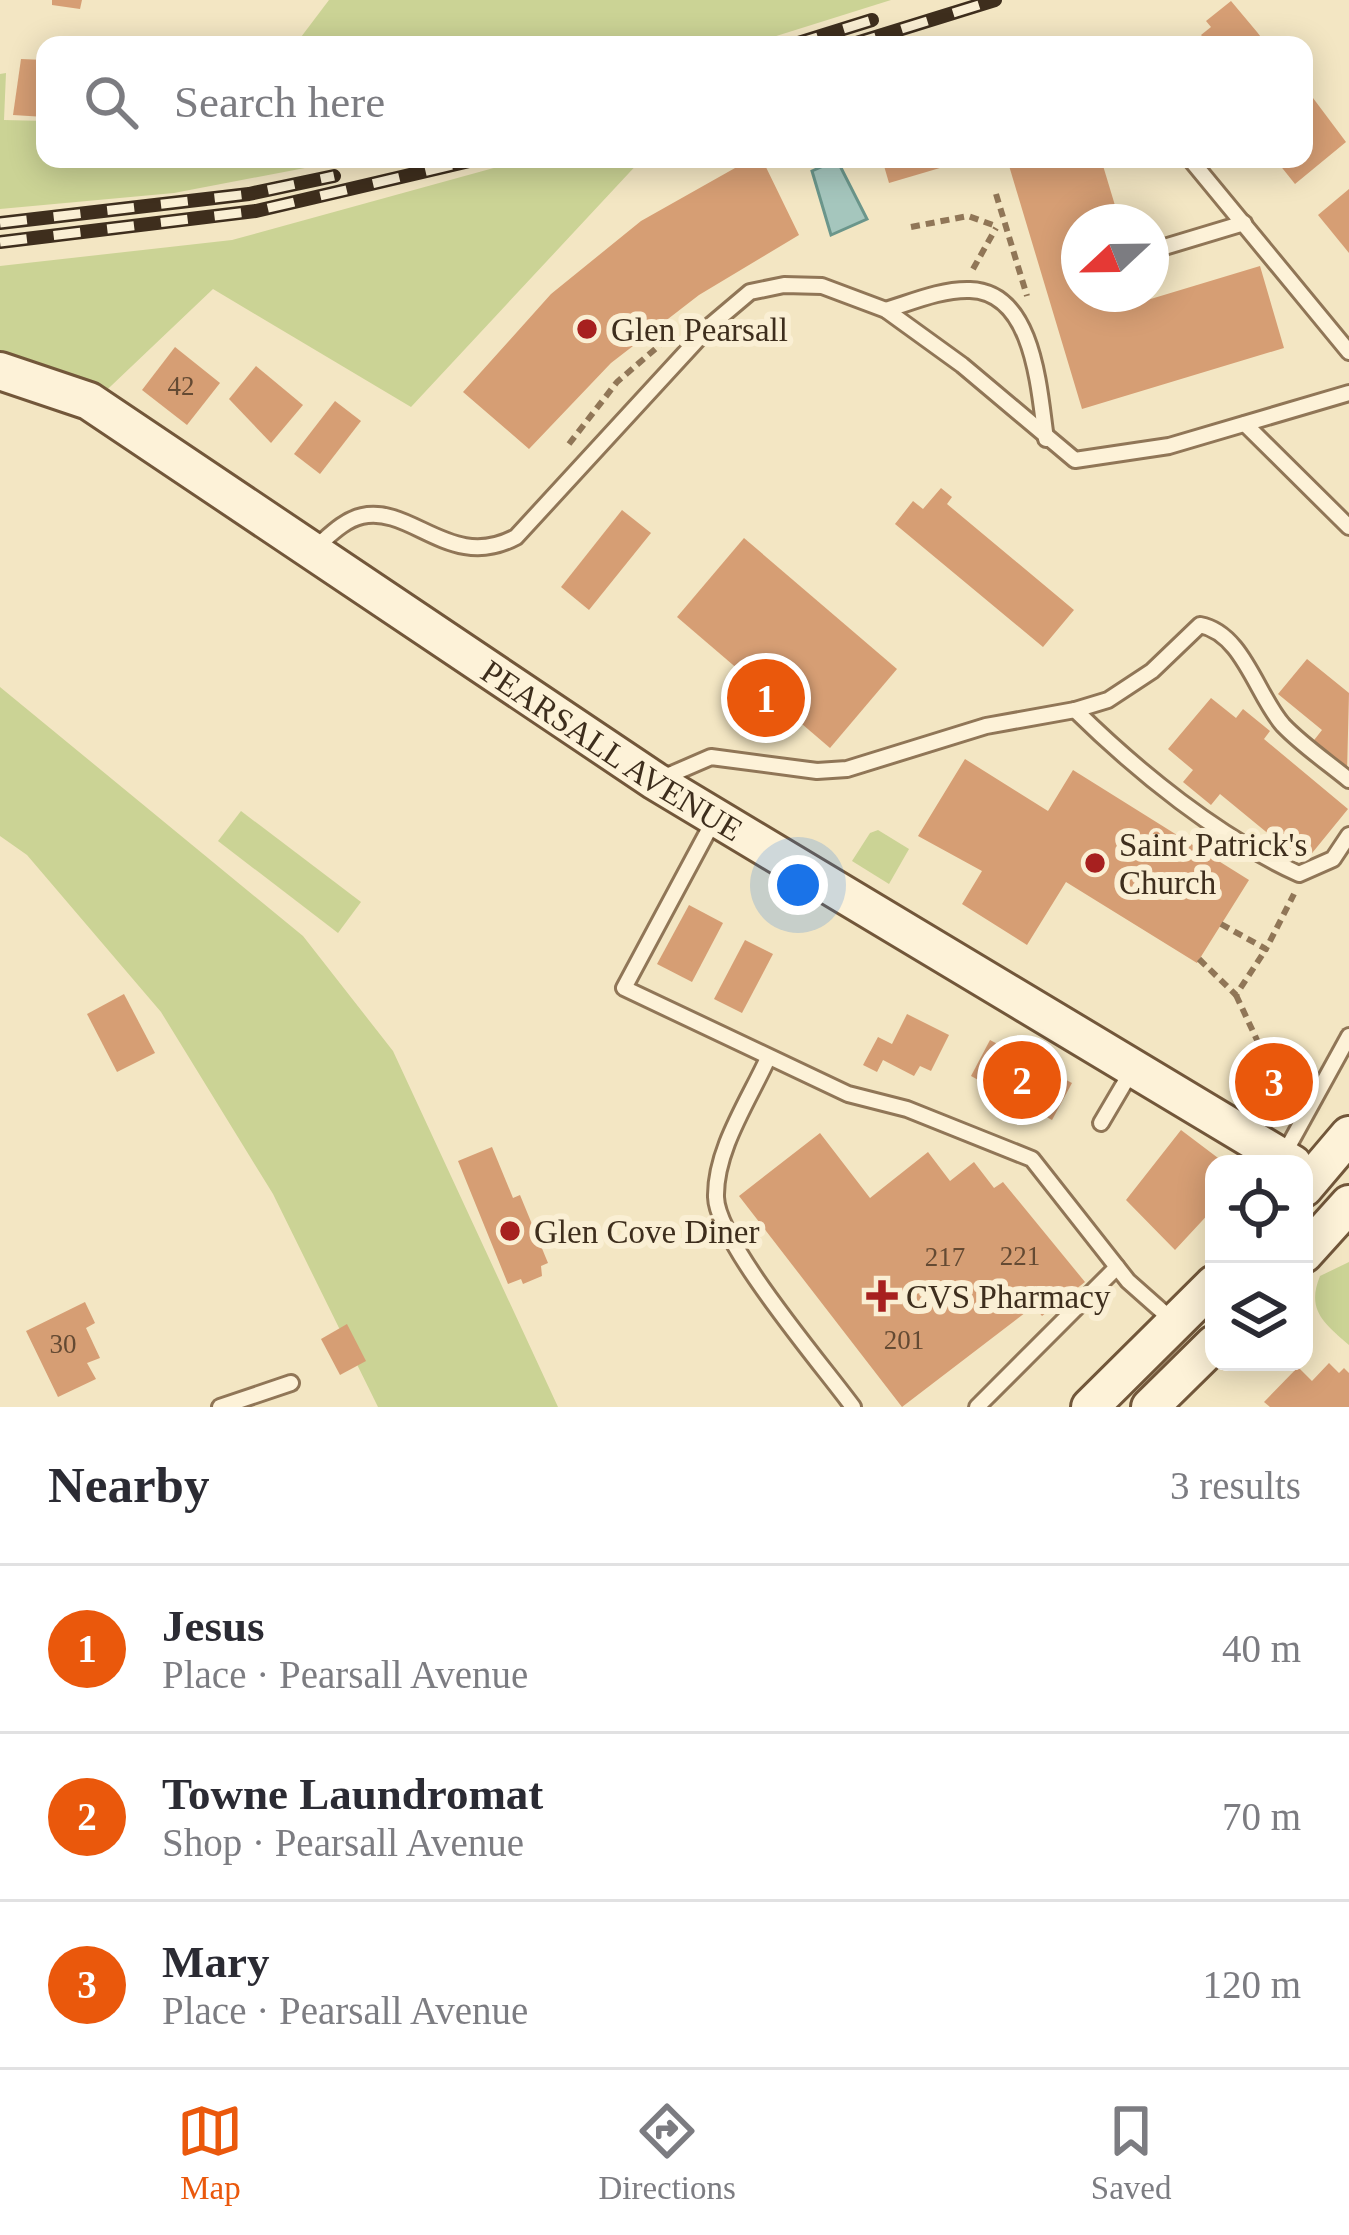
<!DOCTYPE html>
<meta charset="utf-8">
<style>
body{margin:0;font-family:Georgia,serif;background:#f2f2f3;color:#2b2b33}
.controls{position:absolute;right:36px;bottom:36px;display:grid;overflow:hidden;border-radius:24px;box-shadow:0 6px 30px #0003}
.controls button{width:108px;height:108px;display:grid;place-items:center;padding:0;border:0;border-bottom:3px solid #e1e1e2;background:#fff;color:#2b2b33;font:60px sans-serif}
.compass{position:absolute;left:1061px;top:204px;width:108px;height:108px;border-radius:50%;background:#fff;box-shadow:0 6px 30px #0003;rotate:248deg}
.you{position:absolute;left:798px;top:885px;width:42px;height:42px;margin:-30px;border:9px solid #fff;border-radius:50%;background:#1a73e8;box-shadow:0 0 0 18px #1a73e833}
.badge{display:grid;place-items:center;width:78px;height:78px;border-radius:50%;background:#ea580c;color:#fff;font-size:39px;font-weight:700}
.pin{position:absolute;translate:-50% -50%;border:6px solid #fff;box-shadow:0 3px 12px #0006}
.list{margin:0;padding:0;list-style:none}
h2{display:flex;justify-content:space-between;align-items:center;height:156px;margin:0;padding:0 48px;font-size:51px}
h2 small{font-size:39px;font-weight:400;color:#7c7c81}
.list li{display:grid;grid-template-columns:78px 1fr auto;gap:36px;align-items:center;box-sizing:border-box;height:168px;padding:0 48px;border-top:3px solid #e1e1e2}
.list b{display:block;font-size:45px;white-space:nowrap}
.list p{margin:0;font-size:39px;white-space:nowrap;color:#7c7c81}
.list em{font-size:39px;font-style:normal;color:#7c7c81}
.icon{flex:none;width:66px;height:66px;fill:none;stroke:currentColor;stroke-width:2;stroke-linecap:round;stroke-linejoin:round}
.map{position:relative;flex:none;width:1349px;height:1407px;overflow:hidden}
.search{position:absolute;background:#fff;box-shadow:0 6px 30px #0003;left:36px;right:36px;top:36px;height:132px;display:flex;align-items:center;gap:30px;box-sizing:border-box;padding:0 42px;border-radius:24px;color:#7c7c81;font-size:45px}
.sheet{height:660px;background:#fff}
nav{display:flex;justify-content:space-around;align-items:center;box-sizing:border-box;height:168px;border-top:3px solid #e1e1e2;background:#fff;font-size:33px;color:#7c7c81}
nav a{display:grid;justify-items:center;gap:6px}
nav .on{color:#ea580c}
.map>svg:first-child{display:block}
.green{fill:#cbd395}
.water{fill:#a5c6bd;stroke:#6b968b;stroke-width:3}
.building{fill:#d69e74}
.lines{fill:none;stroke-linecap:round;stroke-linejoin:round}
.lane-casing{stroke:#907657;stroke-width:20}
.secondary-casing{stroke:#72573a;stroke-width:42}
.path{stroke:#907657;stroke-width:6;stroke-dasharray:9 6;stroke-linecap:butt}
.lane{stroke:#fdf2d8;stroke-width:14}
.secondary{stroke:#fdf2d8;stroke-width:36}
.rail-casing{stroke:#3e2e1d;stroke-width:14}
.rail{stroke:#faefd4;stroke-width:9;stroke-dasharray:27;stroke-linecap:butt}
.poi-dot{fill:#a7201f;stroke:#faefd4;stroke-width:4.5}
.labels{text-anchor:middle;stroke-width:12;stroke-linejoin:round;paint-order:stroke}
.number-label{font-size:27px;fill:#644a33}
.poi-label{font-size:33px;fill:#3e2e1d;stroke:#faefd4;text-anchor:start}
.street-label{font-size:33px;fill:#3e2e1d;stroke:#faefd4}
</style>
<div class="map">
<svg width="1349" height="1407" viewBox="0 0 1349 1407">
<rect width="100%" height="100%" fill="#f3e6c3"/>
<g class="green">
<polygon points="329,0 891,0 748,45 295,45"/>
<polygon points="6,73 4,120 45,121 45,159 352,159 174,193 0,209 0,74"/>
<polygon points="526,159 642,159 411,407 213,289 91,405 0,372 0,266 232,240"/>
<polygon points="0,687 303,936 393,1051 558,1407 378,1407 273,1194 161,1012 27,855 0,836"/>
<polygon points="241,811 361,902 338,933 218,841"/>
<polygon points="878,830 909,849 889,884 852,861 870,833"/>
<path d="M1349,1262v83c-25,-22 -43,-35 -29,-69z"/>
</g>
<polygon class="water" points="837,160 867,219 831,235 812,171"/>
<g class="building">
<polygon points="52,0 82,0 80,9 52,5"/>
<polygon points="1231,1 1257,32 1267,45 1210,45 1201,35 1211,27 1206,21"/>
<polygon points="21,59 45,60 45,117 13,115"/>
<polygon points="1304,86 1346,142 1295,184 1275,159 1304,159"/>
<polygon points="751,159 762,159 799,235 699,295 611,363 529,449 463,392 551,294 641,221"/>
<polygon points="882,159 967,159 967,160 889,183"/>
<polygon points="1007,159 1101,159 1120,222 1079,222 1079,294 1142,294 1144,301 1260,266 1284,348 1082,409"/>
<polygon points="1349,189 1349,253 1318,215"/>
<polygon points="175,347 220,383 187,425 142,390"/>
<polygon points="256,366 303,405 271,443 229,399"/>
<polygon points="335,401 361,421 320,474 294,454"/>
<polygon points="941,488 952,497 947,504 1074,610 1043,647 895,524 913,501 923,509"/>
<polygon points="622,510 651,533 589,610 561,587"/>
<polygon points="744,538 897,669 830,748 677,617"/>
<polygon points="1307,659 1349,693 1347,773 1311,744 1322,730 1278,694"/>
<polygon points="1211,698 1236,718 1243,709 1270,731 1264,739 1348,809 1304,863 1220,794 1211,805 1183,782 1193,770 1168,749"/>
<polygon points="965,759 1048,811 1073,770 1249,880 1197,963 1066,882 1027,945 962,904 982,871 918,836"/>
<polygon points="689,905 723,923 692,982 657,964"/>
<polygon points="745,940 773,954 742,1013 714,999"/>
<polygon points="124,994 155,1053 117,1072 87,1014"/>
<polygon points="907,1014 949,1035 931,1071 920,1066 914,1076 883,1060 877,1072 863,1065 878,1037 892,1044"/>
<polygon points="990,1040 1072,1083 1052,1120 971,1076"/>
<polygon points="1181,1130 1226,1164 1214,1164 1214,1208 1175,1250 1126,1200"/>
<polygon points="820,1133 870,1198 928,1152 950,1181 974,1162 994,1188 1003,1182 1085,1282 1042,1316 1034,1306 902,1407 739,1196"/>
<polygon points="492,1147 513,1198 520,1195 548,1263 541,1266 542,1276 523,1284 521,1279 508,1284 458,1161"/>
<polygon points="85,1302 95,1323 86,1328 100,1358 87,1363 96,1379 58,1397 26,1331"/>
<polygon points="347,1324 366,1361 340,1375 321,1339"/>
<polygon points="1329,1363 1339,1373 1344,1368 1349,1373 1349,1407 1270,1407 1264,1402 1298,1367 1312,1381"/>
</g>
<g class="lines">
<g class="lane-casing">
<g id="lane">
<polyline points="1190,159 1349,352"/>
<polyline points="1151,251 1244,223"/>
<path d="M886,310c26,-8 56,-21 84,-20 65,2 69,102 76,149"/>
<polyline points="1245,424 1349,527"/>
<path d="M316,547c14,-12 28,-27 46,-31 50,-11 89,56 154,21l195,-212 39,-33 34,-7 38,1 64,24 76,55 113,95 94,-14 180,-53"/>
<path d="M1075,710c63,62 143,127 224,164l34,-15 16,-24"/>
<path d="M660,779l51,-22 106,14 30,-2 139,-43 89,-16 33,-10 44,-29 48,-46c43,8 57,71 83,100 19,20 44,37 66,55"/>
<polyline points="714,820 624,988 848,1094 907,1109 1032,1159 1128,1281 1172,1320"/>
<path d="M768,1058c-19,42 -53,92 -52,139 1,45 107,169 137,210"/>
<polyline points="1101,1123 1131,1072"/>
<polyline points="1283,1156 1349,1036"/>
<polyline points="220,1407 291,1383"/>
<polyline points="977,1407 1117,1267"/>
</g>
</g>
<g class="secondary-casing">
<g id="secondary">
<path id="s1" d="M0,371l89,30 566,380 638,383"/>
<polyline points="1304,1188 1349,1135"/>
<polyline points="1304,1254 1349,1204"/>
<polyline points="1090,1407 1214,1284"/>
<polyline points="1150,1407 1214,1344"/>
</g>
</g>
<g class="path">
<polyline points="996,194 1027,296"/>
<polyline points="911,227 968,216 996,226"/>
<polyline points="973,269 996,228"/>
<polyline points="569,444 617,382 661,344"/>
<polyline points="1221,924 1266,949 1294,894"/>
<polyline points="1199,959 1236,995 1266,949"/>
<polyline points="1236,995 1270,1068 1282,1114"/>
</g>
<use href="#lane" class="lane"/>
<use href="#secondary" class="secondary"/>
<g class="rail-casing">
<g id="rail">
<polyline points="792,45 872,20"/>
<polyline points="850,45 995,0"/>
<polyline points="0,223 249,194 334,176"/>
<polyline points="0,242 256,211 478,159"/>
</g>
</g>
<use href="#rail" class="rail"/>
</g>
<g class="poi-dot">
<circle cx="587" cy="329" r="12"/>
<circle cx="1095" cy="863" r="12"/>
<circle cx="510" cy="1231" r="12"/>
<path d="M876 1278h12v12h12v12h-12v12h-12v-12h-12v-12h12z"/>
</g>
<g class="labels">
<g class="number-label">
<text x="181" y="395">42</text>
<text x="1020" y="1265">221</text>
<text x="945" y="1266">217</text>
<text x="904" y="1349">201</text>
<text x="63" y="1353">30</text>
</g>
<g class="poi-label">
<text x="611" y="341">Glen Pearsall</text>
<text x="1119" y="856">Saint Patrick's<tspan x="1119" dy="38">Church</tspan></text>
<text x="534" y="1243">Glen Cove Diner</text>
<text x="906" y="1308">CVS Pharmacy</text>
</g>
<g class="street-label">
<text dy="12" stroke="none"><textPath href="#s1" startOffset="723">PEARSALL AVENUE</textPath></text>
</g>
</g>
</svg>
<div class="controls">
<button><svg class="icon" aria-label="locate" viewBox="0 0 24 24"><circle cx="12" cy="12" r="6"/><path d="M12 2v4M12 18v4M2 12h4M18 12h4"/></svg></button>
<button><svg class="icon" aria-label="layers" viewBox="0 0 24 24"><path d="M12 4l9 5-9 5-9-5zM3 14l9 5 9-5"/></svg></button>
</div>
<svg class="compass" viewBox="-18 -18 36 36"><path d="M0-13l5 13h-10z" fill="#e53935"/><path d="M0 13l5-13h-10z" fill="#7c7c81"/></svg>
<div class="you"></div>
<div class="pin badge" style="left:766px;top:698px">1</div>
<div class="pin badge" style="left:1022px;top:1080px">2</div>
<div class="pin badge" style="left:1274px;top:1082px">3</div>
<div class="search"><svg class="icon" aria-label="search" viewBox="0 0 24 24"><circle cx="10" cy="10" r="6"/><path d="M15 15l6 6"/></svg>Search here</div>
</div>
<section class="sheet">
<h2>Nearby<small>3 results</small></h2>
<ul class="list">
<li><span class="badge">1</span><div><b>Jesus</b><p>Place · Pearsall Avenue</p></div><em>40 m</em></li>
<li><span class="badge">2</span><div><b>Towne Laundromat</b><p>Shop · Pearsall Avenue</p></div><em>70 m</em></li>
<li><span class="badge">3</span><div><b>Mary</b><p>Place · Pearsall Avenue</p></div><em>120 m</em></li>
</ul>
</section>
<nav>
<a class="on"><svg class="icon" aria-label="map" viewBox="0 0 24 24"><path d="M3 6l6-2 6 2 6-2v14l-6 2-6-2-6 2zM9 4v14M15 6v14"/></svg>Map</a>
<a><svg class="icon" aria-label="directions" viewBox="0 0 24 24"><path d="M12 3l9 9-9 9-9-9zM9 14v-3h6M13 9l2 2-2 2"/></svg>Directions</a>
<a><svg class="icon" aria-label="saved" viewBox="0 0 24 24"><path d="M7 4h10v16l-5-4-5 4z"/></svg>Saved</a>
</nav>
